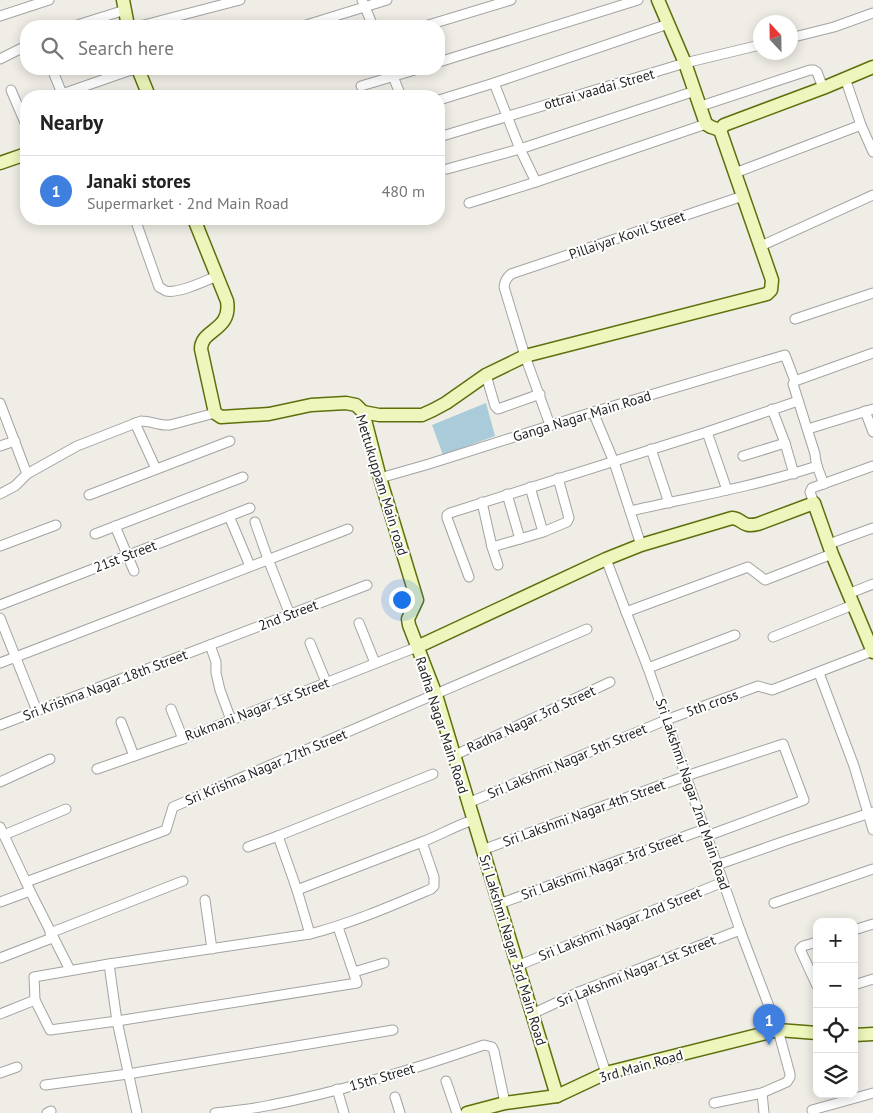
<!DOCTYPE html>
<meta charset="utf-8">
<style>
body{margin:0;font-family:"PT Sans",sans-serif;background:#f6f6f6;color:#222}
.controls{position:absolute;right:15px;bottom:15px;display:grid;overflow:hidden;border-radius:10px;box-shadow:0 2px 12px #0003}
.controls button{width:45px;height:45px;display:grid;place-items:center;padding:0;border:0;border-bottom:1px solid #e0e0e0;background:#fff;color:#222;font:25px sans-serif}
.compass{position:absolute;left:753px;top:15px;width:45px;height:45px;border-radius:50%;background:#fff;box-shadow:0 2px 12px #0003;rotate:338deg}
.you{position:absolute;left:401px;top:599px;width:18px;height:18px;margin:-12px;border:4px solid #fff;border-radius:50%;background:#1a73e8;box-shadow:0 0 0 8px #1a73e833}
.badge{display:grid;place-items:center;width:32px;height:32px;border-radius:50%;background:#c11b0c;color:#fff;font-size:16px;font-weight:700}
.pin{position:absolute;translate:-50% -41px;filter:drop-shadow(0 1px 2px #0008)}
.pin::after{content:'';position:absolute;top:26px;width:18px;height:15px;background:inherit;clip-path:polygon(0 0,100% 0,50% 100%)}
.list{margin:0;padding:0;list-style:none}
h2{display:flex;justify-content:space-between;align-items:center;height:65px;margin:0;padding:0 20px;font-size:21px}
h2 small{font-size:16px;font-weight:400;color:#767676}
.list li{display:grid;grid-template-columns:32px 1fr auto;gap:15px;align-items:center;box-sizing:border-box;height:70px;padding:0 20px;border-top:1px solid #e0e0e0}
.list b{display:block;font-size:19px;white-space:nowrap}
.list p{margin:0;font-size:16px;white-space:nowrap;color:#767676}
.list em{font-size:16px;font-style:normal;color:#767676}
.icon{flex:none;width:28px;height:28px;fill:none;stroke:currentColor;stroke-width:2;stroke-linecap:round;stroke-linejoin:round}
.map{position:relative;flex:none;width:873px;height:1113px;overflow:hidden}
.search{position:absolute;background:#fff;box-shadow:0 2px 12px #0003;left:20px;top:20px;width:425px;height:55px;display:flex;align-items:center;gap:12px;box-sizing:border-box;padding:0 18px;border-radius:20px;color:#767676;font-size:19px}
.panel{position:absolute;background:#fff;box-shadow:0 2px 12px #0003;left:20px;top:90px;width:425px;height:135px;border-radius:20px}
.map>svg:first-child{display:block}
.water{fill:#a9cbda}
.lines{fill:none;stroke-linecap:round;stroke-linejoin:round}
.street-casing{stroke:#a3a3a3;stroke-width:11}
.secondary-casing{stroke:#5d700b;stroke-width:15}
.street{stroke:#fff;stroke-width:9}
.secondary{stroke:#eef6bd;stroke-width:12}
.labels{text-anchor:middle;stroke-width:4;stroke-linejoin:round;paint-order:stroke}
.street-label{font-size:14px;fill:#1f1f1f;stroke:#fff}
</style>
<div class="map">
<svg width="873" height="1113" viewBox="0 0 873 1113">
<rect width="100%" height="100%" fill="#efede5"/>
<polygon class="water" points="486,403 495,436 443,455 432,425"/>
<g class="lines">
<g class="street-casing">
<g id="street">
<polyline points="362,0 373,26"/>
<polyline points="0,16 49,0"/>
<polyline points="74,26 125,10"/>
<polyline points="140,26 240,0"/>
<polyline points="303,26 387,0"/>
<polyline points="425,26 511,0"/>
<polyline points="790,38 834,27 873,13"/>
<polyline points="0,59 26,46"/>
<polyline points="439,62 638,0"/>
<polyline points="52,69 63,96"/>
<polyline points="390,69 401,96"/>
<polyline points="845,78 861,125 873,152"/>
<polyline points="494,83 520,149 536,182"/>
<polyline points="361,86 418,69"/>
<polyline points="11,90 26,125"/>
<polyline points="62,94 134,69"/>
<polyline points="439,100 494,83 668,24"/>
<polyline points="701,106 810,70 814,70 817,72 823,88"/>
<polyline points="439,137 685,63 760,45"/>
<polyline points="447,169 520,149 695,91"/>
<polyline points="735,173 861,125"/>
<polyline points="469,203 536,182 706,124"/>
<path d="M135,219l24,68c2,1 5,3 7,4 12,3 39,-10 51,-15"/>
<polyline points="761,246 873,195"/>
<polyline points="795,319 873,293"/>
<polyline points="486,375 495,406 498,409 540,394"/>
<polyline points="795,381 873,353"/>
<polyline points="0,403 27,474"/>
<polyline points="772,409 785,443 794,474"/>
<polyline points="865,411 873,432"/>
<polyline points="593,412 614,462 641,545"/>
<polyline points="135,423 156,469"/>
<path d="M550,425l-25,-69 -21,-69c1,-7 3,-9 7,-13l232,-78"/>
<polyline points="808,429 873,409"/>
<polyline points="707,432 727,490"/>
<polyline points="0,446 15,441"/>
<polyline points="651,449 669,503"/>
<polyline points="743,456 785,443"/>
<path d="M380,478l49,-14 164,-52 192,-57 10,26 -2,3 22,70c0,10 5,20 9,30"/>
<polyline points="530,487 543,532"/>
<path d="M0,494l15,-8 12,-12 50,-28 64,-25c10,0 19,5 29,4l45,-12"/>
<polyline points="507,494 520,539 543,532 567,522 569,518 558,478"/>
<polyline points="89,495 230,441"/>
<polyline points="482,502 492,547 498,565"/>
<polyline points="814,503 810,492 812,488 873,466"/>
<path d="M630,511c63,-14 126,-25 187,-45"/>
<polyline points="229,516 250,566"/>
<polyline points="255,522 268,559 290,615"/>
<polyline points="115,526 134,571"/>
<polyline points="95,534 243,477"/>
<polyline points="829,544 873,528"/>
<polyline points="0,546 56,525"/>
<polyline points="492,547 520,539"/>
<polyline points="606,559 626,612 648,668 740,930 778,1030 790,1074 790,1077 787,1082 762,1093 714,1103"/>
<polyline points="469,577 447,518 447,515 450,513 707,432 798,401"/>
<polyline points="848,594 873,584"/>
<polyline points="0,605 250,508"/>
<polyline points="626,612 748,567 765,580 832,554"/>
<polyline points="0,618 37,711"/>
<polyline points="359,623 375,663"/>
<polyline points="773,637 853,605"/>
<polyline points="310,643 326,682"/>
<polyline points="210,645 216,662 216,673 220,690 231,720"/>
<polyline points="0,663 348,529"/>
<polyline points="648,668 735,635"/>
<polyline points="819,673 854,766 873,830"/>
<polyline points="171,709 183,739"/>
<polyline points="121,722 134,756"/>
<polyline points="0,725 367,585"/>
<polyline points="453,756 610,682"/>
<polyline points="97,769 183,739 417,647"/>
<polyline points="0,782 50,759"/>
<polyline points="468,803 666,720 758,686 772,690 873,651"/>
<polyline points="0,827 26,882 30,891 70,970"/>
<polyline points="4,835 66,809"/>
<polyline points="248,847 278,836"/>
<polyline points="482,850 686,776 783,744 804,800 707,836"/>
<polyline points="717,865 785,841 873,812"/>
<polyline points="26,882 166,830 173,807 587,629"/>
<polyline points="297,890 422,842"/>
<polyline points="205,900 212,949"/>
<polyline points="0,902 30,891"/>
<polyline points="774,903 873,869"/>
<polyline points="499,904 705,829"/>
<path d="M338,927l19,56 -240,38 -67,9 -15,-30 -1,-23 75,-13 201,-30c42,-11 81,-28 121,-45l3,-3v-9l-12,-35c18,-7 33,-16 51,-22"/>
<polyline points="854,930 873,924"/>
<polyline points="50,933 183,881"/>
<polyline points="310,934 297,890 278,836 433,774"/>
<polyline points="817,942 803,946 800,949 817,986"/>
<polyline points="0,958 52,938"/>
<polyline points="109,964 117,1021 137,1113"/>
<polyline points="517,966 723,882"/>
<polyline points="354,972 384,963"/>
<polyline points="854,985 873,979"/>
<polyline points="579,992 606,1073"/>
<polyline points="0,1014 35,1000"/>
<polyline points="532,1014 579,992 740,930"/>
<polyline points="0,1073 17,1067"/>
<polyline points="446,1081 457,1113"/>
<polyline points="45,1085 128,1074 393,1030"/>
<polyline points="337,1089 344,1113"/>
<polyline points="762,1093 764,1113"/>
<polyline points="395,1097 400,1113"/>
<polyline points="812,1110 873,1093"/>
<polyline points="47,1113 51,1111"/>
<path d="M215,1113c18,-2 38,-4 56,-8 72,-14 144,-36 213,-60l8,2 2,4 11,52"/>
</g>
</g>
<g class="secondary-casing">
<g id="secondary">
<polyline points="123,0 128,26"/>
<polyline points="658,0 685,63 706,124 711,127 720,130"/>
<polyline points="138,69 149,96"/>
<polyline points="720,130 724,125 823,88 873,67"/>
<polyline points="0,163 26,154"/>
<path d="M194,219l33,82c5,30 -26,28 -26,48l14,64 6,4 48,-3 42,-9 35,-2 10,2 7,7 17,66 37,122 -9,19 1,6 27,70 121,401"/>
<polyline points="363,412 379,415 422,415 433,410 446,403 486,375 525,356 767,294 771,290 772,280 720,130"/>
<path d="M417,647l189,-88 35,-14 91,-27c12,1 9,10 26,6l56,-21 18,51 41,98"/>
<polyline points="854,1035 873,1034"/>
<polyline points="467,1113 505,1103 557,1096 606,1073 778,1030 817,1033"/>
</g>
</g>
<use href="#street" class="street"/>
<use href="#secondary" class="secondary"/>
</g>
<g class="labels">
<g class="street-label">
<text transform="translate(599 89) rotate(-16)" y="5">ottrai vaadai Street</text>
<text transform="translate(627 235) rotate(-19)" y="5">Pillaiyar Kovil Street</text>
<text transform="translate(582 416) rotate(-17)" y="5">Ganga Nagar Main Road</text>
<text transform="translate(382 485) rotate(73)" y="5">Mettukuppam Main road</text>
<text transform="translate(125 556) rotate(-21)" y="5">21st Street</text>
<text transform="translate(288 615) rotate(-21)" y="5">2nd Street</text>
<text transform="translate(105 685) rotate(-21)" y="5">Sri Krishna Nagar 18th Street</text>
<text transform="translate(712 703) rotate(-20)" y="5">5th cross</text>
<text transform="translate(257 709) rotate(-21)" y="5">Rukmani Nagar 1st Street</text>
<text transform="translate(531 719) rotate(-25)" y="5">Radha Nagar 3rd Street</text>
<text transform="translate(442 725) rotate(72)" y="5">Radha Nagar Main Road</text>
<text transform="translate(567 761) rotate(-23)" y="5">Sri Lakshmi Nagar 5th Street</text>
<text transform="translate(266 767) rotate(-23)" y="5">Sri Krishna Nagar 27th Street</text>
<text transform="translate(693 794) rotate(71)" y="5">Sri Lakshmi Nagar 2nd Main Road</text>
<text transform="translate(584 813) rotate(-20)" y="5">Sri Lakshmi Nagar 4th Street</text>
<text transform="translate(602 866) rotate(-20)" y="5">Sri Lakshmi Nagar 3rd Street</text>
<text transform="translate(620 924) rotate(-22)" y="5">Sri Lakshmi Nagar 2nd Street</text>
<text transform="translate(513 950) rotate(73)" y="5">Sri Lakshmi Nagar 3rd Main Road</text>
<text transform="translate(636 971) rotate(-22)" y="5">Sri Lakshmi Nagar 1st Street</text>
<text transform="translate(641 1066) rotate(-16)" y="5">3rd Main Road</text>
<text transform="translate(382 1077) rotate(-16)" y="5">15th Street</text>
</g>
</g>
</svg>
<div class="controls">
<button>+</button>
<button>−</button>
<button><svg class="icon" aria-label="locate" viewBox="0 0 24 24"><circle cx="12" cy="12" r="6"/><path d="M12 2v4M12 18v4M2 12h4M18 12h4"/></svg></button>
<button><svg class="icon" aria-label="layers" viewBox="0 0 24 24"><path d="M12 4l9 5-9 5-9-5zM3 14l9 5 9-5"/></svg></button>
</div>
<svg class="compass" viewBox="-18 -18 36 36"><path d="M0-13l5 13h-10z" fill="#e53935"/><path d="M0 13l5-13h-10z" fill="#767676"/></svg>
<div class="you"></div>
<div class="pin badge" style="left:769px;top:1045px;background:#3f7fe0">1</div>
<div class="search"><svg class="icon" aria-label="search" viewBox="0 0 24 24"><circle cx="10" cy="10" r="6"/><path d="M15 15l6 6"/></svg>Search here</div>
<section class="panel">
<h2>Nearby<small></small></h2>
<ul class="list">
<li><span class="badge" style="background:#3f7fe0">1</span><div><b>Janaki stores</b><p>Supermarket · 2nd Main Road</p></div><em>480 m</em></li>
</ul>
</section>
</div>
